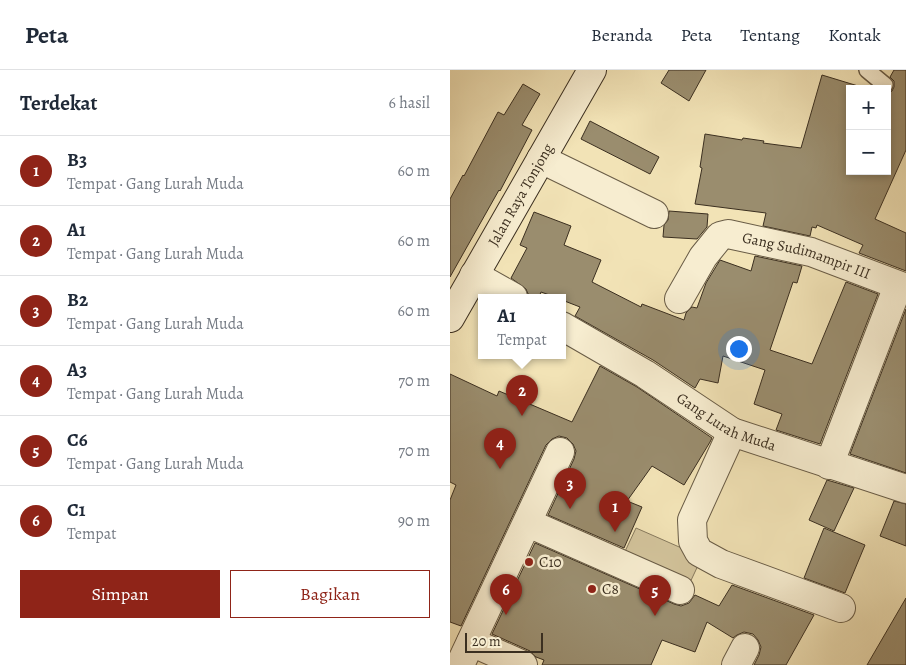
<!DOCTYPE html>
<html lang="id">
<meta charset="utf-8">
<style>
body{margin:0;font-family:Alegreya,serif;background:#f6f6f7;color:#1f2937}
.controls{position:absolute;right:15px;top:15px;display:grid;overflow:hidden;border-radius:0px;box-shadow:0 2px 8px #0003}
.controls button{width:45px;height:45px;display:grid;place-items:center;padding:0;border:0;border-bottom:1px solid #e0e1e3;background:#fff;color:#1f2937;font:25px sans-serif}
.scale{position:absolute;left:15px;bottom:12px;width:78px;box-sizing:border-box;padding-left:5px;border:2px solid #3b2f20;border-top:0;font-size:14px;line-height:18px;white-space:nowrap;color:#3b2f20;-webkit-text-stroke:4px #f7edd0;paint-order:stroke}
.you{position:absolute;left:288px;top:278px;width:18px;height:18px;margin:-12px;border:4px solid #fff;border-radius:50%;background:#1a73e8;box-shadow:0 0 0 8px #1a73e833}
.badge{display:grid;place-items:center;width:32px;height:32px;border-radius:50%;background:#8f2418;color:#fff;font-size:16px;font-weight:700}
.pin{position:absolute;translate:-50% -41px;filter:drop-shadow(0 1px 2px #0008)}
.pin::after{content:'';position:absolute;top:26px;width:18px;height:15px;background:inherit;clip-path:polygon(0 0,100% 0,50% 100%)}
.popup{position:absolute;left:28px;top:224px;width:88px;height:65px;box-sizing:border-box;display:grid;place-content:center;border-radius:0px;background:#fff;filter:drop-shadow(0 1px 4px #0005);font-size:16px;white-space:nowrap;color:#747a83}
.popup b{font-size:19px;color:#1f2937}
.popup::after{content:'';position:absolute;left:50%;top:100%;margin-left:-10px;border:10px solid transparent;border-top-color:#fff}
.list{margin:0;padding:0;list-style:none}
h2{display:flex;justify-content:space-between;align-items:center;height:65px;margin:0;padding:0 20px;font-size:21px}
h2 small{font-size:16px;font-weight:400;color:#747a83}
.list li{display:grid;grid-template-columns:32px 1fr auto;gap:15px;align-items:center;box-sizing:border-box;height:70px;padding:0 20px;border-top:1px solid #e0e1e3}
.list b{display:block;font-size:19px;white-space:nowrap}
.list p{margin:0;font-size:16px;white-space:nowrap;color:#747a83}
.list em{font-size:16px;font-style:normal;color:#747a83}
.actions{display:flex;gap:10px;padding:15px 20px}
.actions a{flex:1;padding:11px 0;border:1px solid #8f2418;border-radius:0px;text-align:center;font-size:18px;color:#8f2418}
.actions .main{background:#8f2418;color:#fff}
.map{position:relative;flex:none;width:456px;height:595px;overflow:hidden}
header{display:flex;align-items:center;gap:30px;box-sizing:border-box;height:70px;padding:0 25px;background:#fff;border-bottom:1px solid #e0e1e3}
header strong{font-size:24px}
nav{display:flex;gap:28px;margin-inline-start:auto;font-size:18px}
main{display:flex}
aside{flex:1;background:#fff}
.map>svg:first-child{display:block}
.green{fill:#d3c49c;stroke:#877a5e}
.building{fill:#9a8d6e;stroke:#3b2f20}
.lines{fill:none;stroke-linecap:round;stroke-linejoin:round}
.service-casing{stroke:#695c46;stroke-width:18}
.minor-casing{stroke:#695c46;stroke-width:30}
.secondary-casing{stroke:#3b2f20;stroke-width:30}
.service{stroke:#f7edd0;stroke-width:15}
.minor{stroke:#f7edd0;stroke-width:28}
.secondary{stroke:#f7edd0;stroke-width:28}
.poi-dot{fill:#8f2418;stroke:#f7edd0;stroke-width:2}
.labels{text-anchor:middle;stroke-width:5;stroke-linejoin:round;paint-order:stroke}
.street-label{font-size:15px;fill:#3b2f20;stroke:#f7edd0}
.poi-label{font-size:15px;fill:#3b2f20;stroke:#f7edd0;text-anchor:start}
</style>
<header>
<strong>Peta</strong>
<nav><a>Beranda</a><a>Peta</a><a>Tentang</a><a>Kontak</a></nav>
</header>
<main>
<aside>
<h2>Terdekat<small>6 hasil</small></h2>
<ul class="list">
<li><span class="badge">1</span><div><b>B3</b><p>Tempat · Gang Lurah Muda</p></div><em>60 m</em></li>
<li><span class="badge">2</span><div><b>A1</b><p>Tempat · Gang Lurah Muda</p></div><em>60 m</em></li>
<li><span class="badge">3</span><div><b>B2</b><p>Tempat · Gang Lurah Muda</p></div><em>60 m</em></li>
<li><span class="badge">4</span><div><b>A3</b><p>Tempat · Gang Lurah Muda</p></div><em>70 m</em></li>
<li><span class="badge">5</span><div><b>C6</b><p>Tempat · Gang Lurah Muda</p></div><em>70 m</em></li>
<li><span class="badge">6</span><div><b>C1</b><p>Tempat</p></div><em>90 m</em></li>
</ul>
<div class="actions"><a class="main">Simpan</a><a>Bagikan</a></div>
</aside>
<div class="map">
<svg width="456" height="595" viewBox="0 0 456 595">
<rect width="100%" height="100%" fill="#f2e3b6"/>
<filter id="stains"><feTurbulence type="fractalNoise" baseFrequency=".004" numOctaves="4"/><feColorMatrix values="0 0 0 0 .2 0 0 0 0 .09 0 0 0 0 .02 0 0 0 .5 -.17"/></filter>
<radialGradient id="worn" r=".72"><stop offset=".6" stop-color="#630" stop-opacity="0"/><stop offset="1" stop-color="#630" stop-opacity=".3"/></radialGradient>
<polygon class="green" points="186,458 252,487 236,521 171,490"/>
<g class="building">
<polygon points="219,0 256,0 239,31 211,13"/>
<polygon points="444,0 456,0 456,80 425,149 456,163 456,201 409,183 413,175 367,155 366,158 362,157 360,166 313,156 316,143 245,134 252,98 250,97 255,64 292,70 293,68 314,71 313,73 351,78 372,5 418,19 400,19 400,101 437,101 437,24 442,21 444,17 444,11 440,7"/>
<polygon points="73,14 90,24 72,55 82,60 50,121 49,120 0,207 0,129 13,105 14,106 48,42 54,45"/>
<polygon points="140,51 209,87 200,104 131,69"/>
<polygon points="219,141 258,144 257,157 247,169 213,167 214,155 218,150"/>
<polygon points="84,142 121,156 114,175 151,190 142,212 191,237 192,234 234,250 236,243 242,237 247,238 256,213 270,190 301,201 305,186 352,196 347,213 343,212 320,280 362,294 396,212 428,224 370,374 326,360 332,344 304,334 315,300 273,286 268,313 250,309 245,318 203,290 125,246 130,237 112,230 112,227 105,227 91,222 89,227 83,227 78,224 76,219 61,208 77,178 70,175"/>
<polygon points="456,239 456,403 400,384"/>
<polygon points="150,296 187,317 262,368 260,372 234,415 202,396 177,431 192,437 174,478 98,445 124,389 126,381 123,374 117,368 109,366 102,369 96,375 11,556 0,552 0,430 6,415 0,412 0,304 47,326 49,321 122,352"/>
<polygon points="377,410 404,418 384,461 359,450"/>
<polygon points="444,431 456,434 456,476 430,466"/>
<polygon points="374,458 415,475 395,523 354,508"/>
<polygon points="85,473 224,534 231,536 239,533 245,525 269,536 282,515 364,545 336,595 304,595 309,585 311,577 308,570 303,564 294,562 287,565 283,568 257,552 245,582 212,570 201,595 92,595 94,590 86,587 80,581 42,564"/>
<polygon points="456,528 456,595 417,595"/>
</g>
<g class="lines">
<g class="service-casing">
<polyline id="service" points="417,0 435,15"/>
</g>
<g class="minor-casing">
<g id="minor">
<polyline points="91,89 204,144"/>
<polyline points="24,205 63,227"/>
<path id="s1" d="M229,229l24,-42 17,-21 8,-2 83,18 95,36"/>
<path id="s2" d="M112,256l83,48 87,58 174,57"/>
<polyline points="282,362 242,450 243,471 249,482 271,494 391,538"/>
<polyline points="379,395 448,216"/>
<polyline points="78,453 230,520"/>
<polyline points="21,572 73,595"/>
<polyline points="10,595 110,382"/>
<polyline points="286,595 295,578"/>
</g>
</g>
<g class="secondary-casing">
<g id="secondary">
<path id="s3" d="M0,248l142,-248"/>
</g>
</g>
<use href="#service" class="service"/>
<use href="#minor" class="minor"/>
<use href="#secondary" class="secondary"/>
</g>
<g class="poi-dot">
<circle cx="79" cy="492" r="5"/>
<circle cx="142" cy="519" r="5"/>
</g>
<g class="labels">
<g class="street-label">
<text dy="5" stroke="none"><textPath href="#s3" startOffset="142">Jalan Raya Tonjong</textPath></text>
<text dy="5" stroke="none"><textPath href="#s1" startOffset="165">Gang Sudimampir III</textPath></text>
<text dy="5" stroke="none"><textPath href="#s2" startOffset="191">Gang Lurah Muda</textPath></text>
</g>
<g class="poi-label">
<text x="89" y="497">C10</text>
<text x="152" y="524">C8</text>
</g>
</g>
<rect width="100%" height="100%" filter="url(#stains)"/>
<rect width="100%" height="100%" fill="url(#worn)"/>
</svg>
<div class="controls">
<button>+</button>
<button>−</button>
</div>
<div class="scale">20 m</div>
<div class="you"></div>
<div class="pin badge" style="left:165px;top:462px">1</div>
<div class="pin badge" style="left:72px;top:346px">2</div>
<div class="popup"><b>A1</b>Tempat</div>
<div class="pin badge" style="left:120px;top:439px">3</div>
<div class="pin badge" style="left:50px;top:399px">4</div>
<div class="pin badge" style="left:205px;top:546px">5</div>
<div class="pin badge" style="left:56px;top:545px">6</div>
</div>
</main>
